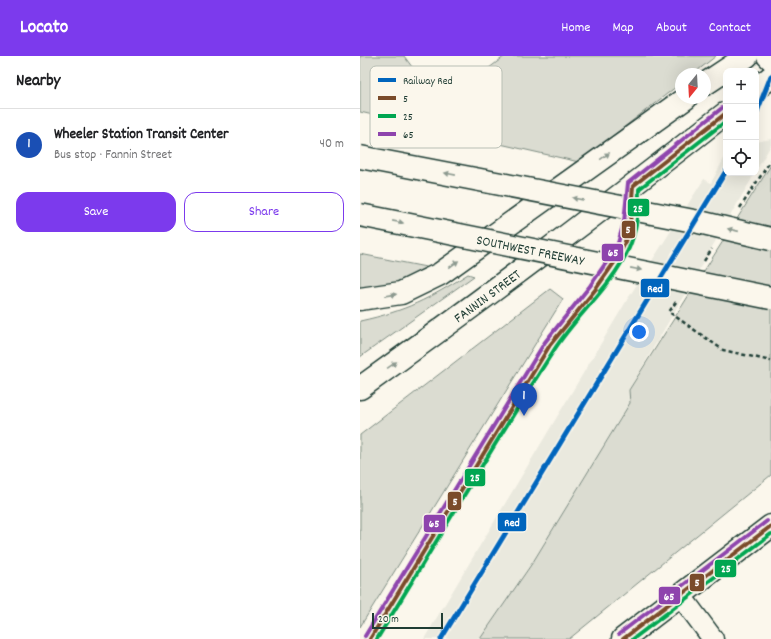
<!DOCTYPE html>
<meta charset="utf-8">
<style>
body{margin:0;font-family:Dekko,sans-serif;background:#f6f6f6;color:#202124}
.controls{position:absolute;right:12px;top:12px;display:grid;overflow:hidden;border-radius:8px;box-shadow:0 4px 16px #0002}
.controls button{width:36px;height:36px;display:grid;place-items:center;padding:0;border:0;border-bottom:1px solid #e0e0e0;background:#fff;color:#202124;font:20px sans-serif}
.compass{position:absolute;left:315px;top:12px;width:36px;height:36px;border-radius:50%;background:#fff;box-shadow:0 4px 16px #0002;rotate:198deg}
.scale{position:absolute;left:12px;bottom:10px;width:71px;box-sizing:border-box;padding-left:4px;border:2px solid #1f3d34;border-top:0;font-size:11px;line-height:14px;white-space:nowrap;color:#1f3d34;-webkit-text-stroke:3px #fbf7ec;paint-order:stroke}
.you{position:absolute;left:279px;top:276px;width:14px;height:14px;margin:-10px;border:3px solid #fff;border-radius:50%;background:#1a73e8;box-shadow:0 0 0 6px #1a73e833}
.badge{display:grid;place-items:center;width:26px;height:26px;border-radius:50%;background:#7c3aed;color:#fff;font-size:13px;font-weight:700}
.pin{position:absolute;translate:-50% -33px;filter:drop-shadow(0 1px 2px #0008)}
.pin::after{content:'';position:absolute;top:21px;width:14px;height:12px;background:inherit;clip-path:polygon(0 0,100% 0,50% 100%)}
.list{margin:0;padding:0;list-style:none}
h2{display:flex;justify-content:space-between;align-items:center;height:52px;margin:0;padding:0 16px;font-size:17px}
h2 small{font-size:13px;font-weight:400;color:#757577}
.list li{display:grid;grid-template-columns:26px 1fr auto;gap:12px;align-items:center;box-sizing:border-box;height:72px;padding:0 16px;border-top:1px solid #e0e0e0}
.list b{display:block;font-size:15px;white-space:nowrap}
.list p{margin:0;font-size:13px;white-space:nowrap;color:#757577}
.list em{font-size:13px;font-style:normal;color:#757577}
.actions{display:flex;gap:8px;padding:12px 16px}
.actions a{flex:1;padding:9px 0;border:1px solid #7c3aed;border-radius:12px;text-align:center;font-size:14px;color:#7c3aed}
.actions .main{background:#7c3aed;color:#fff}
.icon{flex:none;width:22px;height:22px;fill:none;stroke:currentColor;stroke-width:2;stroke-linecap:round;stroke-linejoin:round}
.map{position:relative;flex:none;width:411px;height:583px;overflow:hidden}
header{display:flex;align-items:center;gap:24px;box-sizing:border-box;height:56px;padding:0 20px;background:#7c3aed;color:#fff}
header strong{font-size:19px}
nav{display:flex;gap:22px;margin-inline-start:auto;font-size:14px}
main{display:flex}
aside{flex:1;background:#fff}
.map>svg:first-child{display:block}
.built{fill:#eae9de}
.green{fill:#dbdcd1;stroke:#7d8c82}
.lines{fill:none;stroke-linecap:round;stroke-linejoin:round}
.service-casing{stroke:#1f3d34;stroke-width:13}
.minor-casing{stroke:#1f3d34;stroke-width:23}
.tertiary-casing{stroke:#1f3d34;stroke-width:25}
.secondary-casing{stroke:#1f3d34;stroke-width:25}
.primary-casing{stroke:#1f3d34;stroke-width:25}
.motorway-casing{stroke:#1f3d34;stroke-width:25}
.path{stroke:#1f3d34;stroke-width:2.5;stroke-dasharray:4 3;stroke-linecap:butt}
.service{stroke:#fbf7ec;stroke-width:10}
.minor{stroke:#fbf7ec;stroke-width:20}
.tertiary{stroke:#fbf7ec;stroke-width:22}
.secondary{stroke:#fbf7ec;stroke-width:22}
.primary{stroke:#fbf7ec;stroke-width:22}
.motorway{stroke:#fbf7ec;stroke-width:22}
.motorway-bridge-casing{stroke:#1f3d34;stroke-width:25;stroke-linecap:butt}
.motorway-bridge{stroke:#fbf7ec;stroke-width:22}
.bus-1-casing{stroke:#fbf7ec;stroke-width:7}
.bus-2-casing{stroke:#fbf7ec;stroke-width:7}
.bus-3-casing{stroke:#fbf7ec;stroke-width:7}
.bus-1{stroke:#7a4b2a;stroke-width:4}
.bus-2{stroke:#00a651;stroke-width:4}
.bus-3{stroke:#8e44ad;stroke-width:4}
.rail-1-casing{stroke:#fbf7ec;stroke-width:8}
.rail-1{stroke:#0065bd;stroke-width:5}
.oneway{fill:#8d9a90}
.labels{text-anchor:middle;stroke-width:3;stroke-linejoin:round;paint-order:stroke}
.street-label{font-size:14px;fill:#1f3d34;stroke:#fbf7ec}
.key{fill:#fbf7ec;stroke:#b9bfb5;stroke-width:1}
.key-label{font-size:11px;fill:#1f3d34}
.line-badge{stroke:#fbf7ec;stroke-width:1.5}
.badge-label{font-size:11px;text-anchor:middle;font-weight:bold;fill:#fff}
</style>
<header>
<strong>Locato</strong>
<nav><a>Home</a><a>Map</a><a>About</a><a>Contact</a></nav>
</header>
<main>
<aside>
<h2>Nearby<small></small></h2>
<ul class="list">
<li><span class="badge" style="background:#1a4fb4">1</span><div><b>Wheeler Station Transit Center</b><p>Bus stop · Fannin Street</p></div><em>40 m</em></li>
</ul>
<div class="actions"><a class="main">Save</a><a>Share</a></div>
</aside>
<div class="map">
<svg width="411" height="583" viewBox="0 0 411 583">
<rect width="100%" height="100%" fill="#fbf7ec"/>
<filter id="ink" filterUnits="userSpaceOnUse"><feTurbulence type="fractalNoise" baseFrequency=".025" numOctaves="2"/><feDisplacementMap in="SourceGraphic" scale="8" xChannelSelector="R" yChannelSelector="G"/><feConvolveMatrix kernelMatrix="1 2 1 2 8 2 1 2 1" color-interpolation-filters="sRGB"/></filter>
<g filter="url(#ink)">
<g class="built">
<polygon points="411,83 411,89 396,115 396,86"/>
<polygon points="366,99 366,117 395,117 269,334 270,347 173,506 120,583 64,583 267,244 344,123 351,127"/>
</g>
<g class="green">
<polygon points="0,0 44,0 80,49 145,0 356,0 333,18 321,18 321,27 219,106 0,56"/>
<polygon points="411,109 411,419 209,583 120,583 173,506 270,347 269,334"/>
<path d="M0,198l66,13c-21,13 -41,21 -66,25z"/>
<path d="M108,218l6,2 -114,81v-36c46,-10 69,-22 108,-47z"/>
<polygon points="190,233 203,243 0,571 0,379"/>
</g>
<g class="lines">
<g class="service-casing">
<path id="service" d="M10,583l180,-294c26,-34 69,-75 79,-116 2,-7 3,-14 4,-21"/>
</g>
<g class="minor-casing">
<polyline id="minor" points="321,540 353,583"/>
</g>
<g class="tertiary-casing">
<polyline id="tertiary" points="408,0 411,3"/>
</g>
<g class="secondary-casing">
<polyline id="secondary" points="263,583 411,470"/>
</g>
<g class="primary-casing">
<g id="primary">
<polyline points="396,33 411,21"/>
<path id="s1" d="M0,332c124,-89 246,-181 366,-275"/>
</g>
</g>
<g class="motorway-casing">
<g id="motorway">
<polyline points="345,28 387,0"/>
<polyline points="0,243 41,237 80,218 326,42"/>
</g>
</g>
<g class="path">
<polyline points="380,152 411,104"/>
<polyline points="344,205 352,193"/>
<polyline points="316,246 309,256 363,294 411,305"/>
</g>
<use href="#service" class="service"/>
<use href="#minor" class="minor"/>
<use href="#tertiary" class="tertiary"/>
<use href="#secondary" class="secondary"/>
<use href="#primary" class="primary"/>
<use href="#motorway" class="motorway"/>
<g class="motorway-bridge-casing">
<g id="motorway-bridge">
<polyline points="0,101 339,166 411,183"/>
<path id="s2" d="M0,159l411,83"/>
</g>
</g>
<use href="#motorway-bridge" class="motorway-bridge"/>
<g class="bus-1-casing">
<g id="bus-1">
<polyline points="10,583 190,289 235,234 256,204 264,189 270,168 273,130 366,57"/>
<polyline points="263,583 411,470"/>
</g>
</g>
<g class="bus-2-casing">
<g id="bus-2">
<path d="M17,583c59,-96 116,-194 177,-289 23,-36 57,-62 75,-102 8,-19 10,-39 10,-59l87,-68"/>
<polyline points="273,583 411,478"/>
</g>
</g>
<g class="bus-3-casing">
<g id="bus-3">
<polyline points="259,578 407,465"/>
<polyline points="5,580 185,286 230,230 250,201 258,187 264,166 268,127 362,52"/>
</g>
</g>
<use href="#bus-1" class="bus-1"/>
<use href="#bus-2" class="bus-2"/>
<use href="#bus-3" class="bus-3"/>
<g class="rail-1-casing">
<g id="rail-1">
<polyline points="396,58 411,20"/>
<polyline points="81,583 366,115"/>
</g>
</g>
<use href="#rail-1" class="rail-1"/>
</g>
<defs><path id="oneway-solid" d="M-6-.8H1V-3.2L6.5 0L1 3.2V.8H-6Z"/></defs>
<g class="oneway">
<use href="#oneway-solid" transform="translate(245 100) rotate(-36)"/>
<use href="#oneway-solid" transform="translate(90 118) rotate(-169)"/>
<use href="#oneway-solid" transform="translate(218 143) rotate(-169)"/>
<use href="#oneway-solid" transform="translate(38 166) rotate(11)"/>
<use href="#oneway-solid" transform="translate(373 174) rotate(-167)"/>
<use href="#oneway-solid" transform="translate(94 208) rotate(-36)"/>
<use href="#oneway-solid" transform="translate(276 213) rotate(11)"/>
<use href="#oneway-solid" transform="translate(31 239) rotate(-9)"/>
<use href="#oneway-solid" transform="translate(32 309) rotate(-35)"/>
</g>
</g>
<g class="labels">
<g class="street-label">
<text dy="5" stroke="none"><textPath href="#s2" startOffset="174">SOUTHWEST FREEWAY</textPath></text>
<text dy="5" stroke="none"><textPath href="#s1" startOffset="157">FANNIN STREET</textPath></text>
</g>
</g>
<rect x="10" y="10" width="132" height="82" rx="6" class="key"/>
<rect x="18" y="22" width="18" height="4" fill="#0065bd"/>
<rect x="18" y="40" width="18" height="4" fill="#7a4b2a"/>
<rect x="18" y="58" width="18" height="4" fill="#00a651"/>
<rect x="18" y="76" width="18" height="4" fill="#8e44ad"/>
<g class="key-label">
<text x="43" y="28">Railway Red</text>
<text x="43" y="46">5</text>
<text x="43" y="64">25</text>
<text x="43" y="82">65</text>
</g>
<g class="line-badge">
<rect x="267" y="142" width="23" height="19" rx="4" fill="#00a651"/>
<rect x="261" y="164" width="15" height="19" rx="4" fill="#7a4b2a"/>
<rect x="241" y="187" width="23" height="19" rx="4" fill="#8e44ad"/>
<rect x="280" y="222" width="30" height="20" rx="4" fill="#0065bd"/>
<rect x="104" y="412" width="22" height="19" rx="4" fill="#00a651"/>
<rect x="87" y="435" width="15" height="20" rx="4" fill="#7a4b2a"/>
<rect x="137" y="456" width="30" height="20" rx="4" fill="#0065bd"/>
<rect x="63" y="458" width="23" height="19" rx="4" fill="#8e44ad"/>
<rect x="354" y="503" width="23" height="19" rx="4" fill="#00a651"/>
<rect x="329" y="517" width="16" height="19" rx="4" fill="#7a4b2a"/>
<rect x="298" y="530" width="23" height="19" rx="4" fill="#8e44ad"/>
</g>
<g class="badge-label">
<text x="278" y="156">25</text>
<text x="268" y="177">5</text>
<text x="253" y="200">65</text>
<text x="295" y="236">Red</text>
<text x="115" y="425">25</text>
<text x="95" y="449">5</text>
<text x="152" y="470">Red</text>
<text x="74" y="471">65</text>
<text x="366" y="516">25</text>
<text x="337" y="530">5</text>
<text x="309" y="544">65</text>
</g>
</svg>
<div class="controls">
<button>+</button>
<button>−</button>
<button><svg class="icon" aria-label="locate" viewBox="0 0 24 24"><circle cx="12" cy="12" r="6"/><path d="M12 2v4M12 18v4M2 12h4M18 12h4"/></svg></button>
</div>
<svg class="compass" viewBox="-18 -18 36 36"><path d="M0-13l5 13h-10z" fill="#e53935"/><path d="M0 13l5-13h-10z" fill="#757577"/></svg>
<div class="scale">20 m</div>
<div class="you"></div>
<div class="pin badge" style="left:164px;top:360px;background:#1a4fb4">1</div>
</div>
</main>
